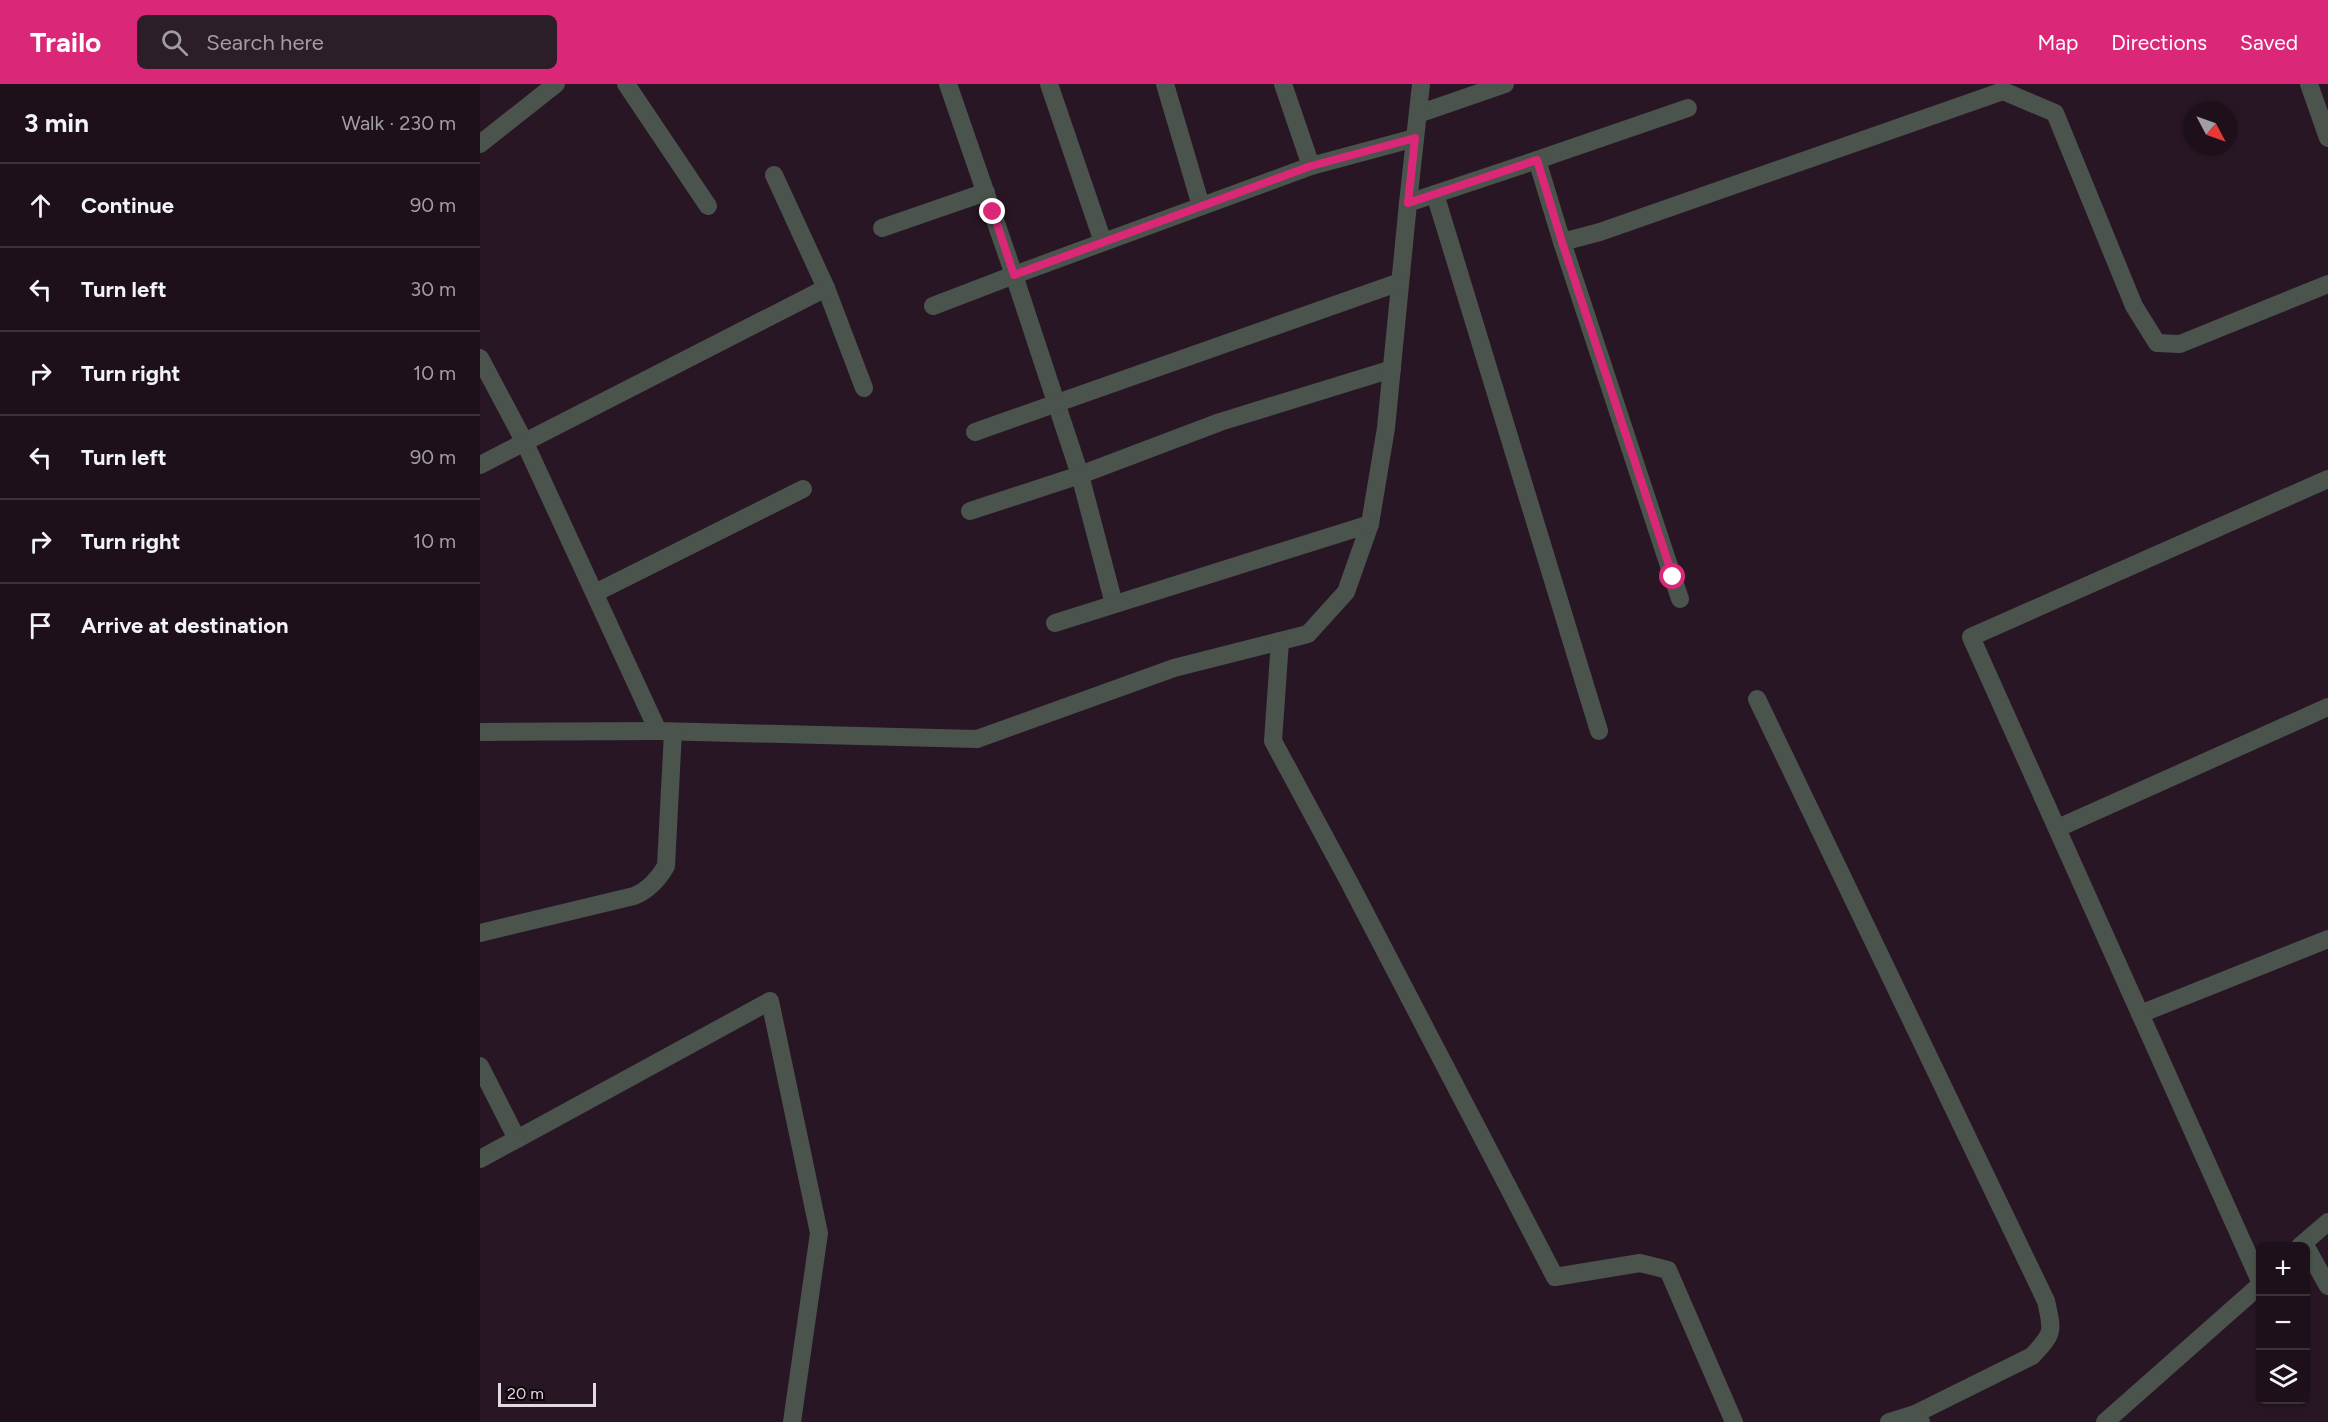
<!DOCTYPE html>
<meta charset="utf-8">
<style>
body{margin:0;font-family:Figtree,sans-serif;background:#2b1e28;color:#f1f3f6}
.controls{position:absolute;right:18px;bottom:18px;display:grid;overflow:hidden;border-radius:9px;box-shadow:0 2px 4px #0004}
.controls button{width:54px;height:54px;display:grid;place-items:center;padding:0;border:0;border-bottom:2px solid #3c303a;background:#1e101b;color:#f1f3f6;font:30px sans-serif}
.compass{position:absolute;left:1704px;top:18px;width:54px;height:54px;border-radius:50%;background:#1e101b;box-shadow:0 2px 4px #0004;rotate:131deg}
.scale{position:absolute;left:18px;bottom:15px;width:98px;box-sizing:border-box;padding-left:6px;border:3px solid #e4d8e1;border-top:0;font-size:16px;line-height:21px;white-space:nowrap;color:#e4d8e1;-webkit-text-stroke:4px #0c050a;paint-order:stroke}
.stop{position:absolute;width:18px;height:18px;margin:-14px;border:4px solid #db2777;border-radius:50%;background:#fff}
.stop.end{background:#db2777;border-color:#fff;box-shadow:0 2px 6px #0008}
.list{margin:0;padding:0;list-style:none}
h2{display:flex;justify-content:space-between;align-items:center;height:78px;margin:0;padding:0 24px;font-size:26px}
h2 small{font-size:20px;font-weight:400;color:#a19da3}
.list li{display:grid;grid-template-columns:39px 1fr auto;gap:18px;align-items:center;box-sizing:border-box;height:84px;padding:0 24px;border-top:2px solid #3c303a}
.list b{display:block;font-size:22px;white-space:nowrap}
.list em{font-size:20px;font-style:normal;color:#a19da3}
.icon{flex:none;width:33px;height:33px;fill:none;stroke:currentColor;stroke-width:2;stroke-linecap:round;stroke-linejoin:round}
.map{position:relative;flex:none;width:1848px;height:1338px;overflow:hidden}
header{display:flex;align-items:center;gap:36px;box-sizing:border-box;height:84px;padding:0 30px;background:#db2777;color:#fff}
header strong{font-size:28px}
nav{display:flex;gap:33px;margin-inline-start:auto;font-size:21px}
.search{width:420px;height:54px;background:#2b1e28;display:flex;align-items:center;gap:15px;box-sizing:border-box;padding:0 21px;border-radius:9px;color:#a19da3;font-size:22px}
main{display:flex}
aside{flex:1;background:#1e101b}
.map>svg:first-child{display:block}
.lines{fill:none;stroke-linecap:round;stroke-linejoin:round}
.street{stroke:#4a534c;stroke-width:18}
.route{stroke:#db2777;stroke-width:8}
</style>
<header>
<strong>Trailo</strong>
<div class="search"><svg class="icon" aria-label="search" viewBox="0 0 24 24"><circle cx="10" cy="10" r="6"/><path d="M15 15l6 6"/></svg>Search here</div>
<nav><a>Map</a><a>Directions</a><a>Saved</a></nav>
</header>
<main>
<aside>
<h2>3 min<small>Walk · 230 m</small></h2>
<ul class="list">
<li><svg class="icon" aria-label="ahead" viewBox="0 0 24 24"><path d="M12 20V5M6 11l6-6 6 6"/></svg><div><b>Continue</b></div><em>90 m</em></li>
<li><svg class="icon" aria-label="left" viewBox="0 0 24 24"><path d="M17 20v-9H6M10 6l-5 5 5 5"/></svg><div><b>Turn left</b></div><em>30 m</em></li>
<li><svg class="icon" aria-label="right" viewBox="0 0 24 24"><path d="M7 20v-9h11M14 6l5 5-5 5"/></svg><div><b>Turn right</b></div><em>10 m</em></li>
<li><svg class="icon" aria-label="left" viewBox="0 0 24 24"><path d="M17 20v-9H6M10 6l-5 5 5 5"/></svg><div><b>Turn left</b></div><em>90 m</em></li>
<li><svg class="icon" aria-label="right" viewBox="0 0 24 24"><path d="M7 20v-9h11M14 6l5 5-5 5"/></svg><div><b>Turn right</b></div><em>10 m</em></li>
<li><svg class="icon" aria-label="arrive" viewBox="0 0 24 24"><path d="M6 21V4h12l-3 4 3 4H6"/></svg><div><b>Arrive at destination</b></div></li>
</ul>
</aside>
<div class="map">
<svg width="1848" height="1338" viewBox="0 0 1848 1338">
<rect width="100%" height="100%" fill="#281624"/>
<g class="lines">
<g class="street">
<polyline points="146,0 228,122"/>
<polyline points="569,0 623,158"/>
<polyline points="685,0 721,122"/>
<polyline points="803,0 831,82 935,54"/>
<polyline points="1829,0 1848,54"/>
<polyline points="938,30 1025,0"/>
<polyline points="0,60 76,0"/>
<polyline points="1057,76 1208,24"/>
<polyline points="831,82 534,191 600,391 740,338 912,285"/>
<polyline points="294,91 346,204 384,304"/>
<polyline points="955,110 1119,647"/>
<polyline points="928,119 941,0"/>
<polyline points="402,144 506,108"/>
<polyline points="1082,158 1200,515"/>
<polyline points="453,222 534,191 468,0"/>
<polyline points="0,274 44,357 178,647 497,655 694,584 828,550 866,508 890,440 906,344 928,119 1057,76 1082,158 1120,148 1523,7 1575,29 1654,222 1677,259 1700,260 1848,200"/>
<polyline points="495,348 920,198"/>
<polyline points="0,381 346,204"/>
<polyline points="490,427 600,391 634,520"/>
<polyline points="115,509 323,405"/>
<polyline points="575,539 890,440"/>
<polyline points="800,557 793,657 868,796 1075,1193 1160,1179 1188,1186 1254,1338"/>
<path d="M1277,615l289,602c7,31 8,32 -14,55l-117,58"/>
<polyline points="0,648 178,647"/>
<polyline points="1578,744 1848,623"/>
<path d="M0,849l154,-37c15,-6 24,-16 32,-30l7,-134"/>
<polyline points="1660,930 1848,855"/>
<polyline points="0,982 37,1055 290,917 339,1149 312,1338"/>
<polyline points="0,1075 37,1055"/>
<polyline points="1820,1162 1848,1138"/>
<polyline points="1826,1163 1848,1202"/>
<polyline points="1780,1197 1491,553 1848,395"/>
<polyline points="1409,1338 1435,1330 1441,1338"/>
<polyline points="1625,1338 1780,1201"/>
</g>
</g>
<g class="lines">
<polyline class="route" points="513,128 534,191 831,82 935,54 928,119 1057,76 1082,158 1193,493"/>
</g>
</svg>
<div class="controls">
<button>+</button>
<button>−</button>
<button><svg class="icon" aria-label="layers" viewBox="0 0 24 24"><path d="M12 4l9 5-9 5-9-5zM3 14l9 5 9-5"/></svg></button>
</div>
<svg class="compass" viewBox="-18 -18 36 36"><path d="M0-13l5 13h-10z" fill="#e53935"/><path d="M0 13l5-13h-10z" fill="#a19da3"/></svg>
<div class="scale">20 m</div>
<div class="stop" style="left:1193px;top:493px"></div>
<div class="stop end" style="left:513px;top:128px"></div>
</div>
</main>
